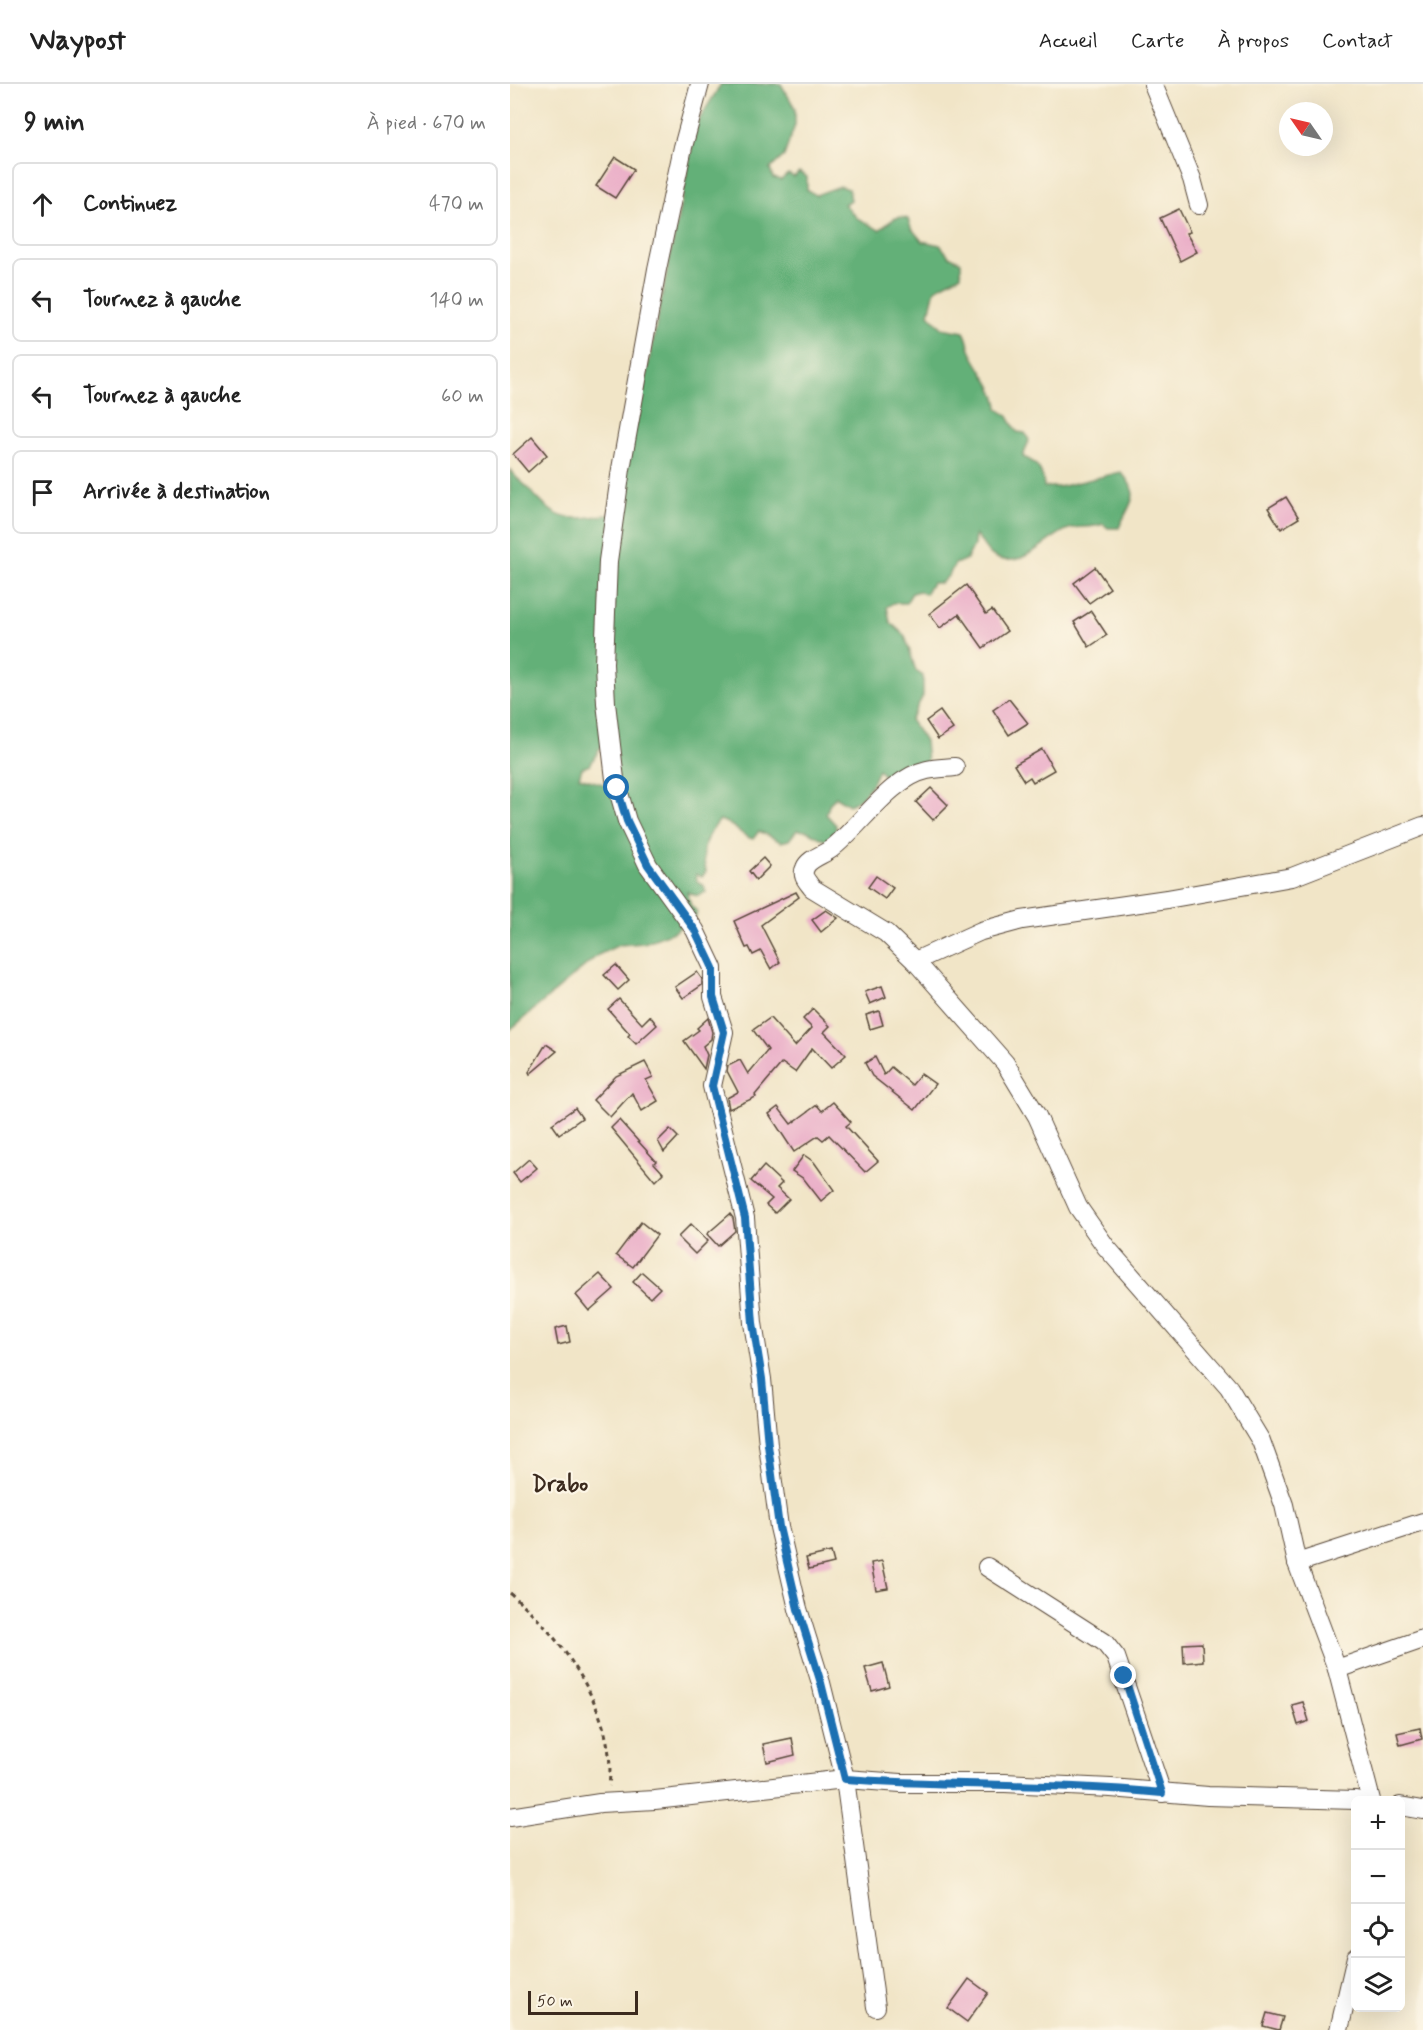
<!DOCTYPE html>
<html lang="fr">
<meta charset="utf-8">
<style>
body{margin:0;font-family:Mynerve,sans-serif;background:#f6f6f6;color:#222}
.controls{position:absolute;right:18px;bottom:18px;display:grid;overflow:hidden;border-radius:9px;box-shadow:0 6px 24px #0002}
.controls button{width:54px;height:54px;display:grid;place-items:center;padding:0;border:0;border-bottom:2px solid #e0e0e0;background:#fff;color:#222;font:30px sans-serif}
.compass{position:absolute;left:769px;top:18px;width:54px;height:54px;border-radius:50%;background:#fff;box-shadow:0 6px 24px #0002;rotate:304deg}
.scale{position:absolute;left:18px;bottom:15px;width:110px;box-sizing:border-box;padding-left:6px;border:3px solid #3b2a1e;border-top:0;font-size:16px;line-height:21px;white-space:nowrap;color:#3b2a1e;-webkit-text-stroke:4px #fcf5e5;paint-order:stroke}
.stop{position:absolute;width:18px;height:18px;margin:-14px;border:4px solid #1f6fb2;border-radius:50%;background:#fff}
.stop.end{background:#1f6fb2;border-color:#fff;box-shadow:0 2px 6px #0008}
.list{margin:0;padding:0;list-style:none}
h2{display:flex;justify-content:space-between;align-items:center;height:78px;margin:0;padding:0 24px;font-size:26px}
h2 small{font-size:20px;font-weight:400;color:#767676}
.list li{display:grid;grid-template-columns:39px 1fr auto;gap:18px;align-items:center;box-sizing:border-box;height:84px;margin:0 12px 12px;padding:0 12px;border:2px solid #e0e0e0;border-radius:9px}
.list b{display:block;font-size:22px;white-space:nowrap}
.list em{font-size:20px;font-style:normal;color:#767676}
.icon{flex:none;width:33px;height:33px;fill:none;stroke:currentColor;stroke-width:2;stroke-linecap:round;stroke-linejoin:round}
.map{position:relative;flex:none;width:913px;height:1946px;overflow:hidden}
header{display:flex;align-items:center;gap:36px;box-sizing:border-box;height:84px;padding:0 30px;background:#fff;border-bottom:2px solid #e0e0e0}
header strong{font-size:28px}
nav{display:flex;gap:33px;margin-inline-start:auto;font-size:21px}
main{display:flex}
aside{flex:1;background:#fff}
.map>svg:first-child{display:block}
.forest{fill:#64b078;stroke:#506d4b;stroke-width:1.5;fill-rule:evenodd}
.building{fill:#eaadc7}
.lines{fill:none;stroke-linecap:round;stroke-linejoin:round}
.street-casing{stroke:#564637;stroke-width:20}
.path{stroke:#564637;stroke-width:3;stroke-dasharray:4.5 4.5;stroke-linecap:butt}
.street{stroke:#fff;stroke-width:18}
.route{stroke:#1f6fb2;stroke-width:8}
.labels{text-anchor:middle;stroke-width:4.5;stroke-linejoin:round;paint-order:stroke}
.quarter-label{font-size:22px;font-weight:bold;fill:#3b2a1e;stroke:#fcf5e5}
</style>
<header>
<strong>Waypost</strong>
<nav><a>Accueil</a><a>Carte</a><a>À propos</a><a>Contact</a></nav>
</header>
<main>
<aside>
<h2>9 min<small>À pied · 670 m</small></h2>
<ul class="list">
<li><svg class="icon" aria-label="ahead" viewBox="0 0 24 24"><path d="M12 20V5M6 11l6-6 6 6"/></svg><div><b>Continuez</b></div><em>470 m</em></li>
<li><svg class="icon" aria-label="left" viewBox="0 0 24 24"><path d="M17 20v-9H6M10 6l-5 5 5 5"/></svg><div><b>Tournez à gauche</b></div><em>140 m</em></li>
<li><svg class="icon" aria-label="left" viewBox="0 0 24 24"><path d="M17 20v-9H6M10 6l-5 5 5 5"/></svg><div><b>Tournez à gauche</b></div><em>60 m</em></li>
<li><svg class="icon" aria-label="arrive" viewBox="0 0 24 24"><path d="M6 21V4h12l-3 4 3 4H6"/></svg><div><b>Arrivée à destination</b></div></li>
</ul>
</aside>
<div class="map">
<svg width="913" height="1946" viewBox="0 0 913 1946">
<rect width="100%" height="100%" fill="#fcf5e5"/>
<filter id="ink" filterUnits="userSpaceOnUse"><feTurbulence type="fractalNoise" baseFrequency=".0167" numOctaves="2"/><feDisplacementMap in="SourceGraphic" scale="12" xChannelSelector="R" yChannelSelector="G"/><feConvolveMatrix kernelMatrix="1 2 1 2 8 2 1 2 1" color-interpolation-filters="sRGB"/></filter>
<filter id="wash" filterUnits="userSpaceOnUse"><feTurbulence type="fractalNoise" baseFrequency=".008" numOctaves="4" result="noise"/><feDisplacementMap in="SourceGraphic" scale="24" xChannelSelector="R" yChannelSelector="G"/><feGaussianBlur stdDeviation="1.35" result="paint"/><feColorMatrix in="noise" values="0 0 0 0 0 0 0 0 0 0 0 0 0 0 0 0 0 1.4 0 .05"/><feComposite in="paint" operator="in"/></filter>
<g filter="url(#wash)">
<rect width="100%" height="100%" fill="#f1e5c7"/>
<path class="forest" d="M211,0h60l14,24v17l-11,31 -14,13 3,9 8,2 7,-6 6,3 5,-5 8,5v13l9,5 24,-9 9,3 2,11 -7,4 13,14 22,12c11,-7 16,-17 29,-11l3,9 11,13 18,4 9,11 12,6v13l-26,14 -6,25 13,14 22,4c5,8 4,15 8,22 9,18 26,37 26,55l9,6 10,17 8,1 4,7 -6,17c15,5 20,15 21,30h15l62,-15c22,25 9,29 -2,56h-11l-5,-4c-13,5 -26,1 -37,6 -22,10 -46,42 -73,26 -7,-4 -12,-16 -18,-22l-1,11 -7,14 -12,5 -6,11 -8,8h-9l-7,11 -6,-3 -7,2 -6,10h-13l-6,4 3,15 15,14 11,35 7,5v20l-13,24 15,21 2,21 -25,21 -16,-5 -8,-9c-6,16 -13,29 -29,36l-13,-8 -6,6 -4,11 10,11 -1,10 -9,6 -19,-10 -10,-1 -8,10 -8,2 -22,-11 -6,8c-12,-3 -19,-15 -33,-19 -15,17 -20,28 -14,51l-4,6 -6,-3 1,7 7,5 2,6 -9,4 -10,-4 4,14 6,5 -1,5 -23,16 -29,11 -25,2 -21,10 -88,75v-561c4,8 10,11 16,17 35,39 38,34 88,28l25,-103 58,-288zM101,658l5,46 -37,-11 3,-9 8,-3 10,-17z"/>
<g id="blocks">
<g class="building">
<polygon points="105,73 124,85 105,114 86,102"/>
<polygon points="669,125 680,148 676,149 687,168 670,177 650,134"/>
<polygon points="22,353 37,371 18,388 3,370"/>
<polygon points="776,413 789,434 771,445 758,424"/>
<polygon points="585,483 600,504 579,519 564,499"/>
<polygon points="456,501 476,530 482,526 497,547 473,564 449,530 430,544 419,530"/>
<polygon points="581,527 597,551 579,563 564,538"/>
<polygon points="499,615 518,639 499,651 483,626"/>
<polygon points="430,627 443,645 428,655 416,637"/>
<polygon points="532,665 544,686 523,698 520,693 514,697 504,681"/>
<polygon points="421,704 438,721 423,736 406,718"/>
<polygon points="253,774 260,782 246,796 239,787"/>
<polygon points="366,792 383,804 375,815 358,803"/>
<polygon points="286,808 289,813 251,841 270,878 261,885 251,867 243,871 239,863 236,864 224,837"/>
<polygon points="316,826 328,834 311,848 302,836"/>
<polygon points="106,881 119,896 108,906 94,891"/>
<polygon points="187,888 192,895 192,901 173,914 165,903"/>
<polygon points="372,902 376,913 360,920 355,908"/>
<polygon points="109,915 132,940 140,932 147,941 126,960 118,952 120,950 98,925"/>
<polygon points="303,925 320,942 314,948 336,971 321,984 302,964 285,988 272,979 245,1011 246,1013 219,1025 217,1014 228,1008 217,987 218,982 230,976 238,990 258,966 243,946 260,934 285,962 302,944 293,935"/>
<polygon points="369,927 373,941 360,945 356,931"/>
<polygon points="198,934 202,948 201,955 193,962 197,971 194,985 174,957 189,946 187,944"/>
<polygon points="36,960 47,967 20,990 19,988"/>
<polygon points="365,973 374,991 381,983 402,1001 411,990 425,1000 405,1026 362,992 355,979"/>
<polygon points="135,978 143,993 136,996 148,1017 132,1027 122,1009 100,1033 83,1016 106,992"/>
<polygon points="323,1018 341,1038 336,1042 368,1077 355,1088 319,1051 313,1056 308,1052 284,1068 259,1030 268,1023 281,1040 307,1021 312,1027"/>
<polygon points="65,1024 72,1034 49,1050 42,1040"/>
<polygon points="109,1036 146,1077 144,1079 153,1089 145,1097 101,1044"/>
<polygon points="160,1045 168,1053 154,1068 148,1057"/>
<polygon points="294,1071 304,1078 324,1106 311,1117 294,1095 282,1087"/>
<polygon points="19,1075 27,1084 10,1098 3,1089"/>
<polygon points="254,1082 272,1099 267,1104 279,1115 265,1129 256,1121 262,1115 241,1097"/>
<polygon points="220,1130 223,1134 225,1147 208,1162 197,1150"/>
<polygon points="131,1138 147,1151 123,1183 106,1171"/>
<polygon points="181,1140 198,1157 185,1170 168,1153"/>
<polygon points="132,1188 150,1204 140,1214 123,1198"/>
<polygon points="90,1190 104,1205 79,1227 66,1211"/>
<polygon points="57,1242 60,1258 48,1261 45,1245"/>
<polygon points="321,1468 324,1479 299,1485 296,1474"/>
<polygon points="372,1477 378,1504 366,1506 361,1479"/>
<polygon points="692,1559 693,1577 674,1579 673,1560"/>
<polygon points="373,1579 379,1602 362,1607 355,1584"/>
<polygon points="793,1618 799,1637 788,1641 782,1621"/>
<polygon points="910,1644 912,1655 890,1661 887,1649"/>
<polygon points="282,1654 285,1671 257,1678 253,1660"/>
<polygon points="459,1895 478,1909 457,1938 438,1924"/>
<polygon points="757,1929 773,1933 769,1946 753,1942"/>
</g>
</g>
</g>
<g filter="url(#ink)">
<use href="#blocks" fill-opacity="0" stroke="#564637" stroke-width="1.5"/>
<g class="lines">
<g class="street-casing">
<g id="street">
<polyline points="190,0 173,63 147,185 111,385 98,477 94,580 96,619 105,695 117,737 138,781 185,846 203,884 203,913 214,948 202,1002 235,1134 243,1239 252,1295 258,1361 269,1443 288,1525 311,1599 335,1695 366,1923"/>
<polyline points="643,0 682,95 689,121"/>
<path d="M445,683c-9,1 -19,1 -28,3 -37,8 -67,57 -96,79 -8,6 -23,10 -26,19 -4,8 2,13 7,20l74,45 29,28 90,102 32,53 41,91 28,40 123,141 32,53 23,64 13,58 40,106 34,131"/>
<polyline points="405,877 471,847 512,836 657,815 782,793 913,742"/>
<polyline points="787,1479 913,1438"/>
<polyline points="477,1483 594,1558 606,1573 652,1709"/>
<polyline points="827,1585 913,1555"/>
<polyline points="890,1722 913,1726"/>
<polyline points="0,1733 90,1719 145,1716 335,1695 391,1699 495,1699 601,1704 698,1712 846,1716"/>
<polyline points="829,1946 846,1873"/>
</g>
</g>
<path class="path" d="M0,1509c52,43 108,122 99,193"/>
<use href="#street" class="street"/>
</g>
</g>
<g class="lines" filter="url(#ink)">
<path class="route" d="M107,704l10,33 21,44 47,65 18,38v29l11,35 -12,54 33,132 8,105 9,56 6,66 11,82 19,82 23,74 24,96c105,8 211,3 317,14l-38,-117"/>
</g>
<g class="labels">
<g class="quarter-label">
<text x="50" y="1407">Drabo</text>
</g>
</g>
</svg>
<div class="controls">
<button>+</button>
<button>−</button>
<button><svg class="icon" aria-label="locate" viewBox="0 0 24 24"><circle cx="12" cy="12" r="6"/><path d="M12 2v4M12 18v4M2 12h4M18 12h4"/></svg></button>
<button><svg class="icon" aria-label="layers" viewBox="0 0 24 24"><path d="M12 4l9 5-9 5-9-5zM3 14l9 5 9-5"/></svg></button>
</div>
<svg class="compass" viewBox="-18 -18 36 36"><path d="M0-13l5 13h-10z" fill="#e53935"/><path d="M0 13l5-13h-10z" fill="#767676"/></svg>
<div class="scale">50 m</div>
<div class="stop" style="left:107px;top:704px"></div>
<div class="stop end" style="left:614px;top:1592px"></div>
</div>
</main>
